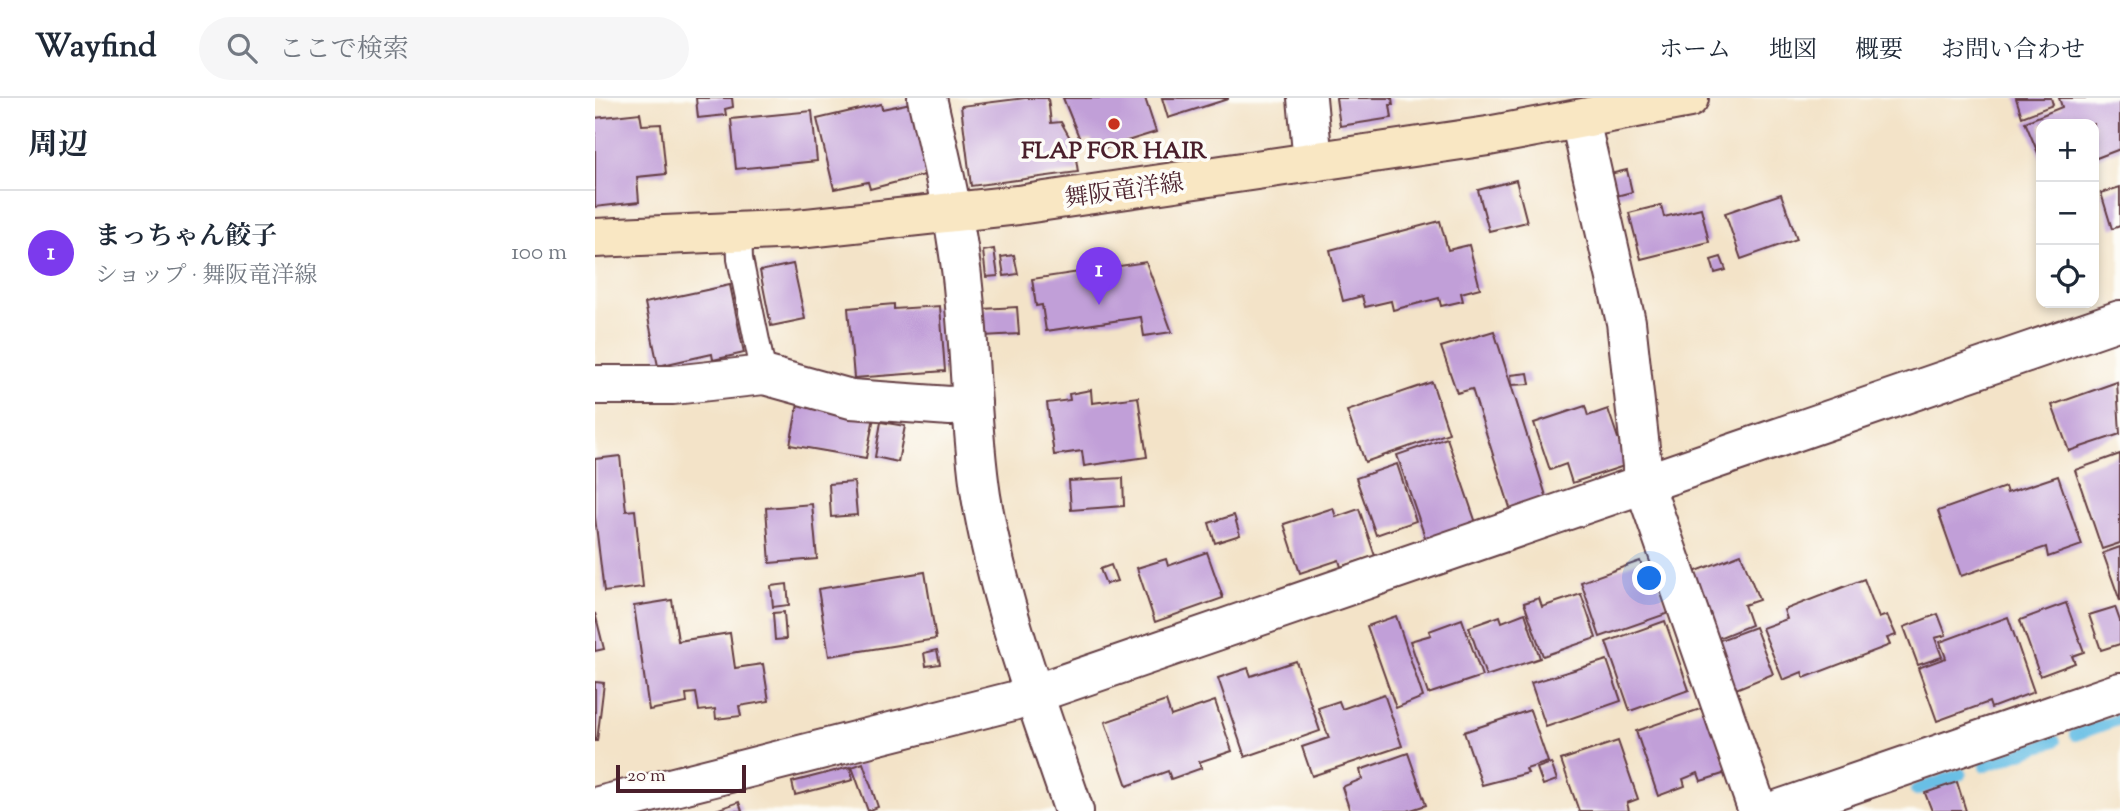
<!DOCTYPE html>
<html lang="ja">
<meta charset="utf-8">
<style>
body{margin:0;font-family:"Sorts Mill Goudy","Noto Serif JP",serif;background:#f6f6f7;color:#1f2937}
.controls{position:absolute;right:21px;top:21px;display:grid;overflow:hidden;border-radius:14px;box-shadow:0 4px 10px #0003}
.controls button{width:63px;height:63px;display:grid;place-items:center;padding:0;border:0;border-bottom:2px solid #e0e1e3;background:#fff;color:#1f2937;font:35px sans-serif}
.scale{position:absolute;left:21px;bottom:18px;width:130px;box-sizing:border-box;padding-left:7px;border:4px solid #4a1f2b;border-top:0;font-size:19px;line-height:24px;white-space:nowrap;color:#4a1f2b;-webkit-text-stroke:5px #fdfcf7;paint-order:stroke}
.you{position:absolute;left:1055px;top:481px;width:24px;height:24px;margin:-18px;border:5px solid #fff;border-radius:50%;background:#1a73e8;box-shadow:0 0 0 10px #1a73e833}
.badge{display:grid;place-items:center;width:46px;height:46px;border-radius:50%;background:#7c3aed;color:#fff;font-size:23px;font-weight:700}
.pin{position:absolute;translate:-50% -58px;filter:drop-shadow(0 2px 4px #0008)}
.pin::after{content:'';position:absolute;top:37px;width:24px;height:21px;background:inherit;clip-path:polygon(0 0,100% 0,50% 100%)}
.list{margin:0;padding:0;list-style:none}
h2{display:flex;justify-content:space-between;align-items:center;height:91px;margin:0;padding:0 28px;font-size:30px}
h2 small{font-size:23px;font-weight:400;color:#747a83}
.list li{display:grid;grid-template-columns:46px 1fr auto;gap:21px;align-items:center;box-sizing:border-box;height:126px;padding:0 28px;border-top:2px solid #e0e1e3}
.list b{display:block;font-size:26px;white-space:nowrap}
.list p{margin:0;font-size:23px;white-space:nowrap;color:#747a83}
.list em{font-size:23px;font-style:normal;color:#747a83}
.icon{flex:none;width:38px;height:38px;fill:none;stroke:currentColor;stroke-width:2;stroke-linecap:round;stroke-linejoin:round}
.map{position:relative;flex:none;width:1525px;height:713px;overflow:hidden}
header{display:flex;align-items:center;gap:42px;box-sizing:border-box;height:98px;padding:0 35px;background:#fff;border-bottom:2px solid #e0e1e3}
header strong{font-size:33px}
nav{display:flex;gap:38px;margin-inline-start:auto;font-size:24px}
.search{width:490px;height:63px;background:#f6f6f7;display:flex;align-items:center;gap:18px;box-sizing:border-box;padding:0 24px;border-radius:38px;color:#747a83;font-size:26px}
main{display:flex}
aside{flex:1;background:#fff}
.map>svg:first-child{display:block}
.lines{fill:none;stroke-linecap:round;stroke-linejoin:round}
.stream{stroke:#69bfe5;stroke-width:12}
.building{fill:#c19fd8}
.service-casing{stroke:#633c43;stroke-width:28}
.minor-casing{stroke:#633c43;stroke-width:42}
.tertiary-casing{stroke:#633c43;stroke-width:42}
.secondary-casing{stroke:#633c43;stroke-width:42}
.service{stroke:#fff;stroke-width:24}
.minor{stroke:#fff;stroke-width:38}
.tertiary{stroke:#fff;stroke-width:38}
.secondary{stroke:#f9e7c3;stroke-width:38}
.poi-dot{fill:#c8321e;stroke:#fdfcf7;stroke-width:2.5}
.labels{text-anchor:middle;stroke-width:7;stroke-linejoin:round;paint-order:stroke}
.poi-label{font-size:24px;font-weight:bold;fill:#4a1f2b;stroke:#fdfcf7}
.street-label{font-size:24px;fill:#4a1f2b;stroke:#fdfcf7}
</style>
<header>
<strong>Wayfind</strong>
<div class="search"><svg class="icon" aria-label="search" viewBox="0 0 24 24"><circle cx="10" cy="10" r="6"/><path d="M15 15l6 6"/></svg>ここで検索</div>
<nav><a>ホーム</a><a>地図</a><a>概要</a><a>お問い合わせ</a></nav>
</header>
<main>
<aside>
<h2>周辺<small></small></h2>
<ul class="list">
<li><span class="badge">1</span><div><b>まっちゃん餃子</b><p>ショップ · 舞阪竜洋線</p></div><em>100 m</em></li>
</ul>
</aside>
<div class="map">
<svg width="1525" height="713" viewBox="0 0 1525 713">
<rect width="100%" height="100%" fill="#fdfcf7"/>
<filter id="ink" filterUnits="userSpaceOnUse"><feTurbulence type="fractalNoise" baseFrequency=".0143" numOctaves="2"/><feDisplacementMap in="SourceGraphic" scale="14" xChannelSelector="R" yChannelSelector="G"/><feConvolveMatrix kernelMatrix="1 2 1 2 8 2 1 2 1" color-interpolation-filters="sRGB"/></filter>
<filter id="wash" filterUnits="userSpaceOnUse"><feTurbulence type="fractalNoise" baseFrequency=".00686" numOctaves="4" result="noise"/><feDisplacementMap in="SourceGraphic" scale="28" xChannelSelector="R" yChannelSelector="G"/><feGaussianBlur stdDeviation="1.57" result="paint"/><feColorMatrix in="noise" values="0 0 0 0 0 0 0 0 0 0 0 0 0 0 0 0 0 1.4 0 .05"/><feComposite in="paint" operator="in"/></filter>
<g filter="url(#wash)">
<rect width="100%" height="100%" fill="#f3e3c8"/>
<g class="lines">
<g class="stream">
<polyline points="1480,637 1525,621"/>
<polyline points="1390,668 1460,643"/>
<polyline points="1321,692 1366,676"/>
</g>
</g>
<g id="blocks">
<g class="building">
<polygon points="101,0 137,0 138,9 130,11 131,17 103,20"/>
<polygon points="430,0 453,0 456,25 466,24 479,47 483,74 376,88 366,8"/>
<polygon points="468,0 550,0 561,34 500,53 496,41 486,44"/>
<polygon points="567,0 633,0 633,1 573,20"/>
<polygon points="741,0 797,0 798,7 795,7 797,20 745,28"/>
<polygon points="1421,0 1456,0 1458,7 1427,19"/>
<polygon points="1464,0 1525,0 1525,51 1499,61 1499,26 1446,26 1446,62 1430,24 1467,9"/>
<polygon points="316,5 333,76 275,91 273,84 239,91 222,21 286,6 287,11"/>
<polygon points="217,13 222,63 141,71 136,21"/>
<polygon points="45,15 47,27 66,26 71,76 42,79 44,104 0,109 0,20"/>
<polygon points="1032,72 1037,94 1021,98 1015,76"/>
<polygon points="921,82 932,124 894,133 883,92"/>
<polygon points="1525,89 1525,128 1517,131 1506,95"/>
<polygon points="1186,96 1202,141 1146,161 1130,115"/>
<polygon points="1066,107 1069,119 1106,110 1114,144 1046,161 1034,115"/>
<polygon points="845,123 853,152 874,147 885,190 866,195 868,203 846,208 844,200 798,212 796,203 770,209 767,198 748,203 735,152"/>
<polygon points="399,151 403,178 391,179 388,153"/>
<polygon points="419,157 423,176 409,178 406,159"/>
<polygon points="1126,159 1131,172 1120,175 1116,162"/>
<polygon points="551,164 577,234 549,238 546,219 451,233 447,207 441,208 437,181"/>
<polygon points="198,166 210,221 176,228 165,173"/>
<polygon points="135,187 149,255 118,262 117,256 63,268 50,205"/>
<polygon points="299,206 299,211 345,208 350,273 259,280 253,210"/>
<polygon points="422,209 424,236 388,238 387,211"/>
<polygon points="899,233 953,404 917,416 877,291 862,295 846,249"/>
<polygon points="933,275 935,286 917,287 916,277"/>
<polygon points="837,284 854,335 770,364 752,313"/>
<polygon points="1522,284 1525,336 1474,353 1457,307"/>
<polygon points="496,292 497,305 543,299 552,359 489,368 487,353 459,357 452,305 475,302 474,296"/>
<polygon points="203,306 279,319 271,360 195,347"/>
<polygon points="990,308 993,318 1013,311 1032,367 977,385 971,366 955,372 939,325"/>
<polygon points="286,324 310,328 303,364 280,359"/>
<polygon points="852,340 882,428 832,445 802,357"/>
<polygon points="1525,356 1525,445 1507,451 1480,372"/>
<polygon points="25,358 31,413 40,412 48,489 9,494 0,419 0,361"/>
<polygon points="802,366 821,423 781,437 761,380"/>
<polygon points="1463,378 1487,447 1453,459 1451,449 1366,478 1343,413 1410,389 1412,395"/>
<polygon points="528,380 529,408 476,412 474,383"/>
<polygon points="259,384 262,417 236,419 234,386"/>
<polygon points="217,406 222,461 175,465 171,410"/>
<polygon points="738,410 741,419 764,411 780,458 746,469 744,462 705,475 689,426"/>
<polygon points="639,417 645,437 620,445 614,425"/>
<polygon points="1525,449 1525,503 1508,455"/>
<polygon points="612,454 628,500 560,524 542,470 571,461 573,468"/>
<polygon points="1146,456 1164,502 1149,507 1156,527 1121,541 1096,475"/>
<polygon points="1045,463 1048,471 1058,468 1074,515 1005,539 986,484"/>
<polygon points="516,467 522,483 511,486 505,471"/>
<polygon points="330,474 341,541 234,558 223,491"/>
<polygon points="1269,481 1284,520 1292,517 1301,537 1292,540 1295,547 1209,580 1207,574 1188,582 1167,530 1192,521 1189,512"/>
<polygon points="192,486 194,507 178,509 176,488"/>
<polygon points="986,496 1001,540 948,558 929,505 944,500 947,509"/>
<polygon points="77,502 83,543 135,535 140,570 168,566 174,603 144,608 146,618 121,621 120,611 104,613 101,595 91,596 92,605 54,612 39,508"/>
<polygon points="1471,505 1489,554 1477,558 1480,565 1445,578 1425,522"/>
<polygon points="1520,509 1525,523 1525,546 1506,552 1494,517"/>
<polygon points="189,514 191,541 180,542 178,515"/>
<polygon points="0,515 9,551 0,553"/>
<polygon points="930,515 945,560 891,578 874,529 905,518 907,524"/>
<polygon points="1343,516 1351,537 1340,540 1347,559 1323,567 1309,529"/>
<polygon points="801,518 828,599 801,610 772,528"/>
<polygon points="1413,519 1439,594 1396,610 1394,604 1342,623 1323,570 1351,560 1345,544"/>
<polygon points="867,521 887,578 833,596 815,543 836,537 834,533"/>
<polygon points="1070,523 1094,592 1035,613 1011,544"/>
<polygon points="1160,529 1178,576 1136,593 1117,545"/>
<polygon points="342,552 345,566 331,568 329,555"/>
<polygon points="1012,562 1026,603 951,629 936,585"/>
<polygon points="701,563 725,633 650,659 623,580 653,570 656,578"/>
<polygon points="0,584 9,585 2,643 0,643"/>
<polygon points="789,596 807,648 717,678 707,649 734,640 723,610 744,603 747,611"/>
<polygon points="571,603 576,618 620,603 637,653 604,664 607,670 576,681 573,673 532,688 510,624"/>
<polygon points="1111,609 1134,674 1106,683 1103,675 1088,681 1090,688 1063,698 1041,633"/>
<polygon points="935,612 953,664 931,671 933,675 887,687 869,634"/>
<polygon points="1023,643 1043,701 1032,705 1034,713 984,713 966,662"/>
<polygon points="813,655 831,707 813,713 755,713 747,689 767,681 765,672"/>
<polygon points="268,665 283,709 273,713 257,669"/>
<polygon points="956,665 962,682 948,687 942,670"/>
<polygon points="255,669 258,682 200,697 197,684"/>
<polygon points="1362,684 1371,713 1337,713 1330,695"/>
<polygon points="144,704 147,713 118,713"/>
</g>
</g>
</g>
<g filter="url(#ink)">
<use href="#blocks" fill-opacity="0" stroke="#633c43" stroke-width="2"/>
<g class="lines">
<g class="service-casing">
<polyline id="service" points="144,135 145,161 169,277"/>
</g>
<g class="minor-casing">
<g id="minor">
<path d="M332,0c15,66 31,130 37,198 7,66 7,134 17,200 18,108 58,212 93,315"/>
<polyline points="712,0 718,64"/>
<polyline points="985,22 1031,224 1049,386 1163,713"/>
<polyline points="0,287 78,287 169,277 256,301 355,308 377,306"/>
<polyline points="0,709 418,603 1525,222"/>
</g>
</g>
<g class="tertiary-casing">
<polyline id="tertiary" points="1179,713 1525,594"/>
</g>
<g class="secondary-casing">
<polyline id="secondary" points="0,140 203,131 423,107 893,38 1094,0"/>
</g>
<use href="#service" class="service"/>
<use href="#minor" class="minor"/>
<use href="#tertiary" class="tertiary"/>
<use href="#secondary" class="secondary"/>
</g>
</g>
<circle class="poi-dot" cx="519" cy="26" r="7"/>
<g class="labels">
<g class="poi-label">
<text x="519" y="60">FLAP FOR HAIR</text>
</g>
<g class="street-label">
<text transform="translate(529 92) rotate(-8)" y="8">舞阪竜洋線</text>
</g>
</g>
</svg>
<div class="controls">
<button>+</button>
<button>−</button>
<button><svg class="icon" aria-label="locate" viewBox="0 0 24 24"><circle cx="12" cy="12" r="6"/><path d="M12 2v4M12 18v4M2 12h4M18 12h4"/></svg></button>
</div>
<div class="scale">20 m</div>
<div class="you"></div>
<div class="pin badge" style="left:504px;top:207px">1</div>
</div>
</main>
